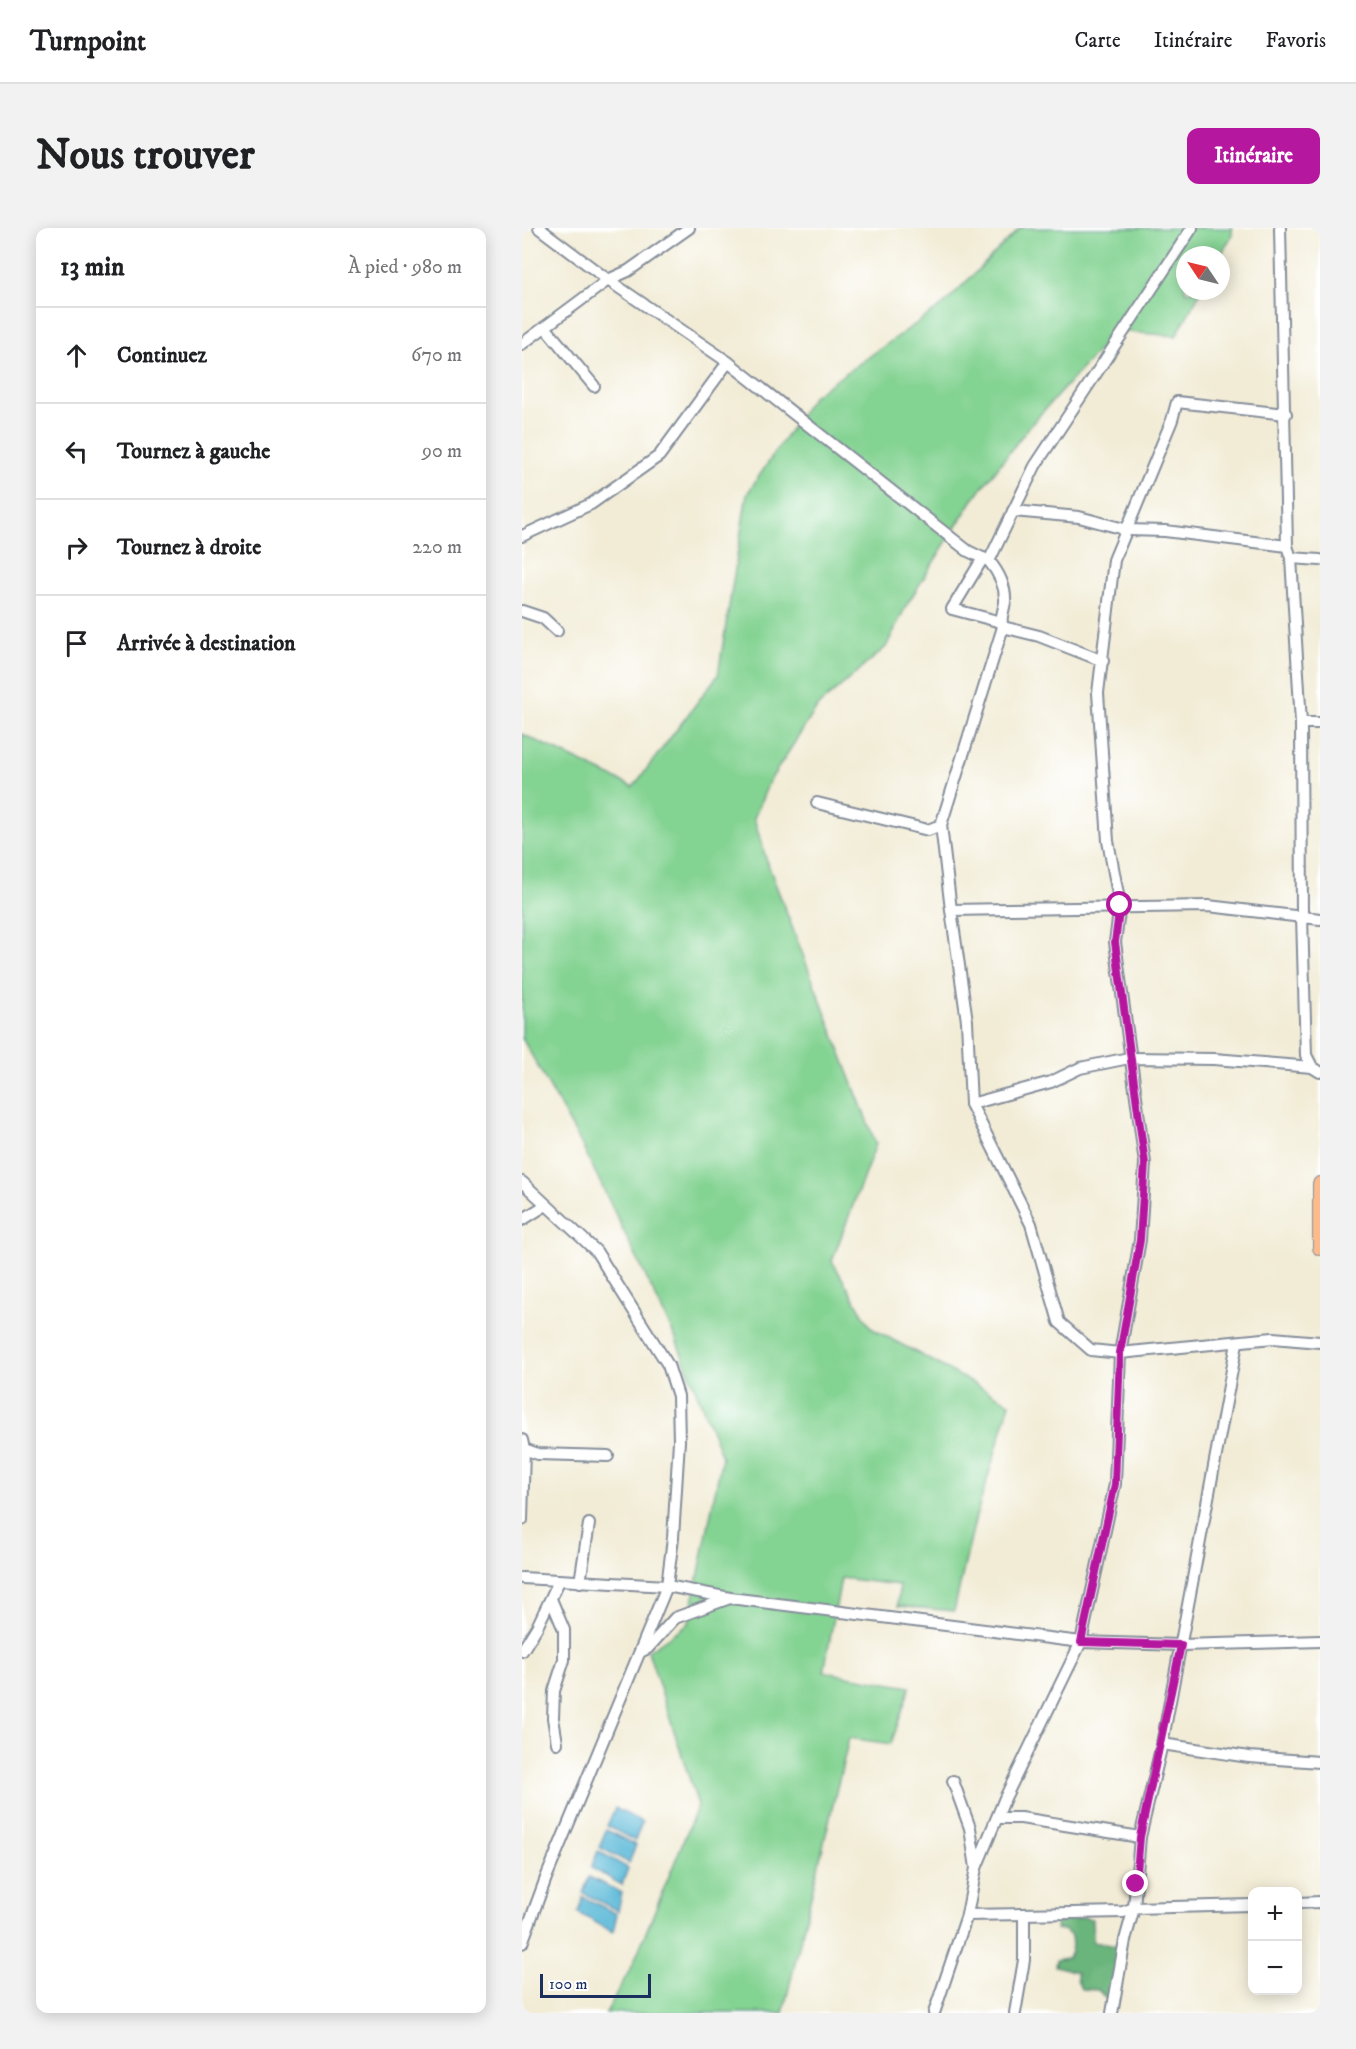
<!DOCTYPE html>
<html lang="fr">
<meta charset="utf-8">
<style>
body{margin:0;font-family:"IM FELL DW Pica",serif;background:#f2f2f2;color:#202124}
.controls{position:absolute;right:18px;bottom:18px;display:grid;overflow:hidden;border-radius:12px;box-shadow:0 3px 15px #0003}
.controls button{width:54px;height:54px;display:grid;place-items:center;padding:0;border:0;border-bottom:2px solid #e0e0e0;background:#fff;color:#202124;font:30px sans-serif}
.compass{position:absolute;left:654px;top:18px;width:54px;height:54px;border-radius:50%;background:#fff;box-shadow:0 3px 15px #0003;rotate:305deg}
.scale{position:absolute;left:18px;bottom:15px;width:111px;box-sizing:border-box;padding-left:6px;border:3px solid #1b2f5e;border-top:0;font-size:16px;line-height:21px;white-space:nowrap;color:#1b2f5e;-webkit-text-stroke:4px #fff;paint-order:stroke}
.stop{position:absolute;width:18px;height:18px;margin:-14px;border:4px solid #b5179e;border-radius:50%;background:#fff}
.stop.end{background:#b5179e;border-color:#fff;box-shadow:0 2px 6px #0008}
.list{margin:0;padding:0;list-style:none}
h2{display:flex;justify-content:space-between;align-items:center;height:78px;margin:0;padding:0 24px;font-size:26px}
h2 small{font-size:20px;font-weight:400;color:#757577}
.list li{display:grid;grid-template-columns:39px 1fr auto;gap:18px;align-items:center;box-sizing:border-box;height:96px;padding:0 24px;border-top:2px solid #e0e0e0}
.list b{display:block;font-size:22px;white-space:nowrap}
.list em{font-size:20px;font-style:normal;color:#757577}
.icon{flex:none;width:33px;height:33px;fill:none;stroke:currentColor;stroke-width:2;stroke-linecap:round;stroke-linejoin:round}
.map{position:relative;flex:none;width:798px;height:1785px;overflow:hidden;border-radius:12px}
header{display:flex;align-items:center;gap:36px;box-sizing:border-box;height:84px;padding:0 30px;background:#fff;border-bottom:2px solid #e0e0e0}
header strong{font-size:28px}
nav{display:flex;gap:33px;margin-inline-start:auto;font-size:21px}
.intro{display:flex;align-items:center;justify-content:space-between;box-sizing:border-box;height:144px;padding:0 36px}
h1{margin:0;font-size:42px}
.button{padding:15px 27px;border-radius:12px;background:#b5179e;color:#fff;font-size:21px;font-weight:700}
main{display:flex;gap:36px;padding:0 36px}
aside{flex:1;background:#fff;border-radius:12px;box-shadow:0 3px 15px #0003}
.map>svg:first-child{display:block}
.green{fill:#83d392;stroke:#4f8178;stroke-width:1.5}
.forest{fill:#6ab57c;stroke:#42726d;stroke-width:1.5}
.water{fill:#59b8d7;stroke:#3a749a;stroke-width:1.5}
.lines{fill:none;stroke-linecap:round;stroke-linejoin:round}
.minor-casing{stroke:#868e9a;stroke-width:14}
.major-casing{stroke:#868e9a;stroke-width:16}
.minor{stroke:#fff;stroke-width:10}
.major{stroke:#fbbb8c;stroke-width:14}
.route{stroke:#b5179e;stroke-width:8}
</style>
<header>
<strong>Turnpoint</strong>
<nav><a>Carte</a><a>Itinéraire</a><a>Favoris</a></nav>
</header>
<div class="intro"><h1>Nous trouver</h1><a class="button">Itinéraire</a></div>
<main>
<aside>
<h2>13 min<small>À pied · 980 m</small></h2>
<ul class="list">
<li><svg class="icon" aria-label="ahead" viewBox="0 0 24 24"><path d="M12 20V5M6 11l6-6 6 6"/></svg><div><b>Continuez</b></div><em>670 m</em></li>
<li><svg class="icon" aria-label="left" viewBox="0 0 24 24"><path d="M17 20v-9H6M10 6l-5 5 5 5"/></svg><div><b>Tournez à gauche</b></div><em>90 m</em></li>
<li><svg class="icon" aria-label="right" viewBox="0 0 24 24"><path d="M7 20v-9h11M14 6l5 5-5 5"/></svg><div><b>Tournez à droite</b></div><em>220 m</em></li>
<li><svg class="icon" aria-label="arrive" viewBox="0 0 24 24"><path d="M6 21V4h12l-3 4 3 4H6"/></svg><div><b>Arrivée à destination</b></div></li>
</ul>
</aside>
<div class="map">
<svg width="798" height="1785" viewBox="0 0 798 1785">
<rect width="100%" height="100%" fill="#fff"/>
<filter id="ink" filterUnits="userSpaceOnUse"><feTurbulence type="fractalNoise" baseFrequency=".0167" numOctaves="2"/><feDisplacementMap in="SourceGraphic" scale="12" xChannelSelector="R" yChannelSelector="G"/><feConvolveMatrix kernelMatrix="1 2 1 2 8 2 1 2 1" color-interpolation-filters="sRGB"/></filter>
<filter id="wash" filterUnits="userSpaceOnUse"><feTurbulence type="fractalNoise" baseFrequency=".008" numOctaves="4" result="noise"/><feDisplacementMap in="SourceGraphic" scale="24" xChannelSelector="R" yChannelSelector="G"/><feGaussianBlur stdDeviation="1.35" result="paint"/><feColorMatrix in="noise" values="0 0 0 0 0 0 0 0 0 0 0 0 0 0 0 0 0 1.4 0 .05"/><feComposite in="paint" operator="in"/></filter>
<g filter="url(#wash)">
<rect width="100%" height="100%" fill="#f2ecd6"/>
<polygon class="green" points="498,0 710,0 710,7 699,27 663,27 663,63 679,63 654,108 594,103 506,200 450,273 384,378 364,419 296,478 247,554 232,590 245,634 354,916 310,1033 349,1100 488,1175 453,1292 432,1383 376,1378 377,1357 319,1350 302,1444 388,1459 369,1516 327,1510 261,1785 84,1785 111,1736 176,1577 126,1423 167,1395 200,1229 153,1109 61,919 0,810 0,506 111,559 196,447 225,266 291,168 422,76"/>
<path class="forest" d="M562,1689l8,2 1,23 31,5 -11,59 -15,-16 -17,-1 -4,-9v-8l-22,-6 1,-6 11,-2c6,-6 5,-14 4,-22l-7,-6 -8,-1 1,-7z"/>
<g class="water">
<polygon points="93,1580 120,1594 113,1613 85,1598"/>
<polygon points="84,1602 114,1617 107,1635 77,1619"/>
<polygon points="76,1623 106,1640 100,1657 69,1640"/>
<polygon points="67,1649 100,1665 96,1683 61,1665"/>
<polygon points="61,1669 95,1686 91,1704 56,1685"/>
</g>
</g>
<g filter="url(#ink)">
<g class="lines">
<g class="minor-casing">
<g id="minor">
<polyline points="17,0 86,52 206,134 446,323 467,333"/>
<polyline points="758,0 765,318 769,330 779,495 780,688 784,827 790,839 798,844"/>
<polyline points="23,99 72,158"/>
<polyline points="0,116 86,52 106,43 167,0"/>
<polyline points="491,283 557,289 606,302 643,303 765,318"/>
<polyline points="0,308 69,276 137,228 206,134"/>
<polyline points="461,330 430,381 479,394"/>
<polyline points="769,330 798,332"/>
<polyline points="0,383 21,390 35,403"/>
<polyline points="481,399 517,408 581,433"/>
<polyline points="779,495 798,495"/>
<polyline points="295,575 406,602 419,597"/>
<path d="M429,682l-10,-85 62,-198c-4,-8 1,-16 2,-25 1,-16 -6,-29 -16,-41l46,-95 157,-238"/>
<polyline points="798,691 686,678 429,682 445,793 449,876 509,996 537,1094 569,1122 598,1125 751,1110 798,1114"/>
<polyline points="449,876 529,854 558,840 607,830 692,831 790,839"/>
<polyline points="0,954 74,1023 146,1137 156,1168 157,1213 151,1310 145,1358 24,1650 0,1715"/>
<polyline points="0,992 24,977"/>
<polyline points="0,1212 2,1221 0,1292"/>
<polyline points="2,1221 16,1226 86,1228"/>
<polyline points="0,1350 145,1358 208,1370 559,1414 659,1417 798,1413"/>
<polyline points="58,1354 67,1296"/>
<polyline points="29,1371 42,1402 42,1432 32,1463 31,1490 35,1515"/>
<polyline points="0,1423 15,1399 37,1353"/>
<polyline points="118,1424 126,1420 153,1390 208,1370"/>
<polyline points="640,1516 727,1529 798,1534"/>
<polyline points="431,1553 448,1600 454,1640"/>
<polyline points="476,1590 499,1590 618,1609"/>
<polyline points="776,1675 798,1674"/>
<polyline points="445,1687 601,1684 612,1680 730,1677"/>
<polyline points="412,1785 445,1687 454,1640 483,1570 559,1414 593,1256 598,1125 618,1012 623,935 593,714 598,677 586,613 576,465 592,332 650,192 655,174 764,186"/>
<polyline points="493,1785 502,1732 502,1687"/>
<polyline points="590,1785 603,1712 612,1680 618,1609 640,1516 715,1115"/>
</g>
</g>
<g class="major-casing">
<polyline id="major" points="798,956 798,1020"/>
</g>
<use href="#minor" class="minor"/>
<use href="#major" class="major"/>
</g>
</g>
<g class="lines" filter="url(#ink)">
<polyline class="route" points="598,677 593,714 623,935 618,1012 598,1125 593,1256 559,1414 659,1417 618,1609 614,1656"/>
</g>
</svg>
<div class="controls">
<button>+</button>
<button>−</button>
</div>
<svg class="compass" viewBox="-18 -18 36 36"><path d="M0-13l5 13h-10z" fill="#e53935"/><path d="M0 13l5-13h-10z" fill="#757577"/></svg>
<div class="scale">100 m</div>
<div class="stop" style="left:598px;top:677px"></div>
<div class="stop end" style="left:614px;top:1656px"></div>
</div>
</main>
